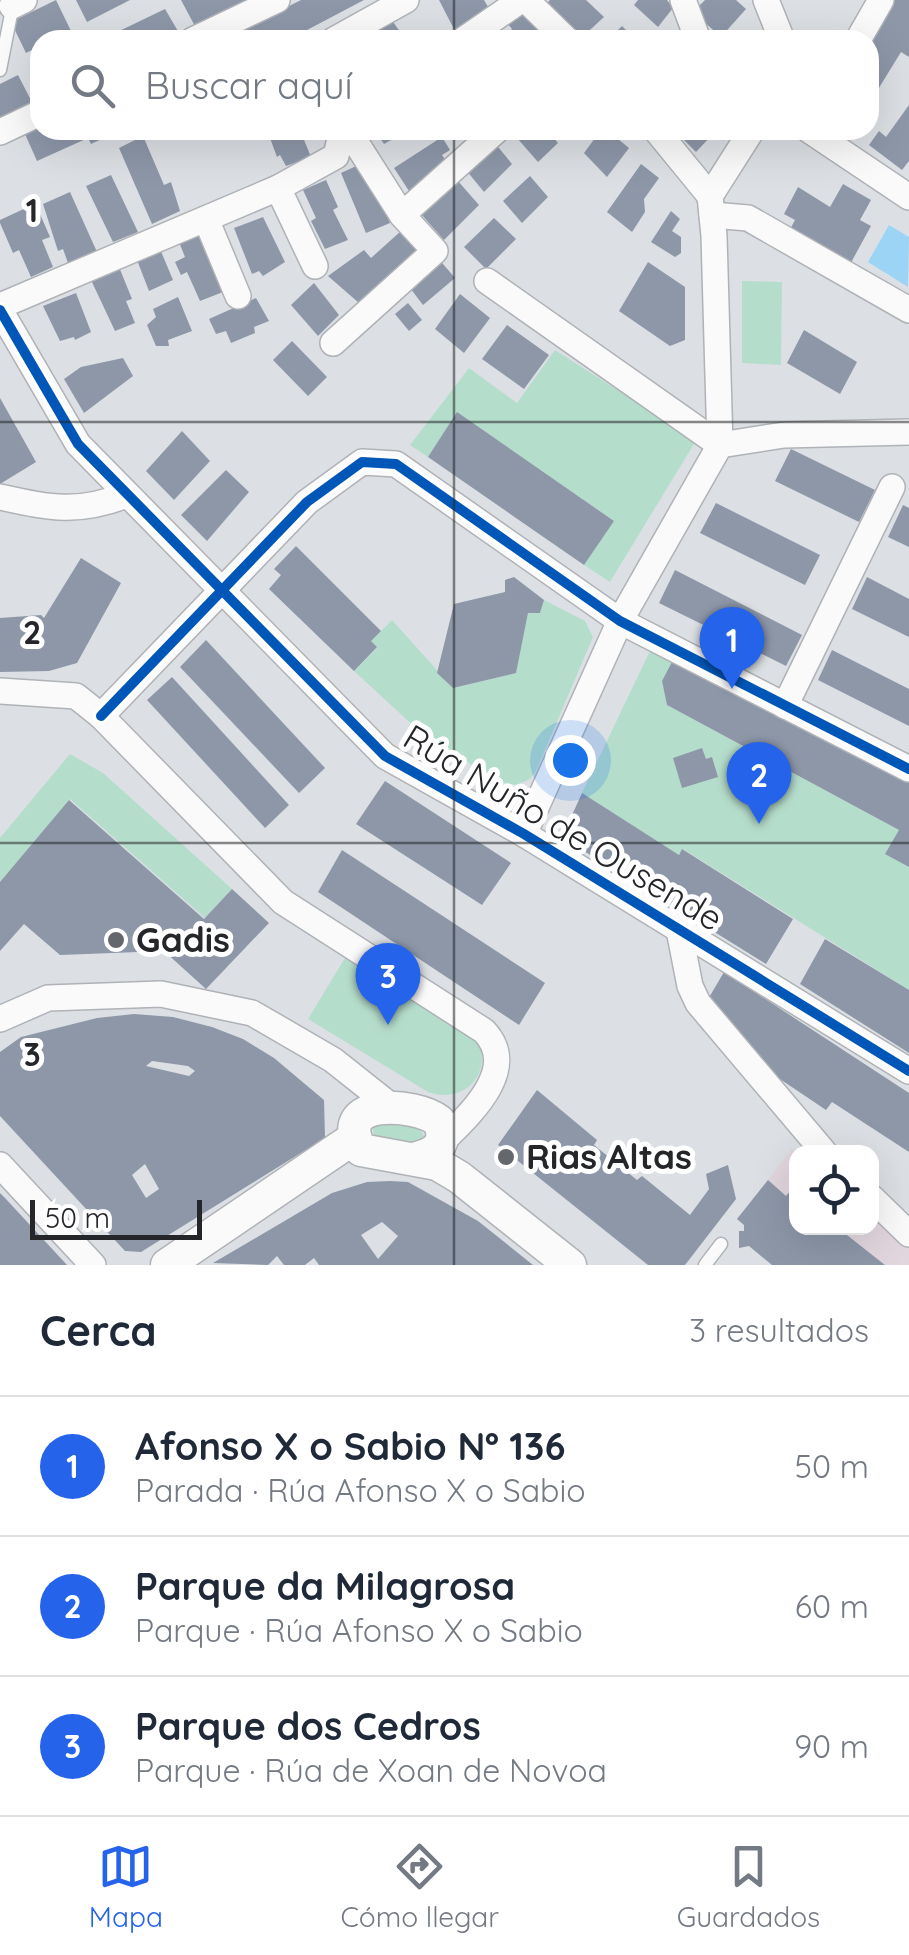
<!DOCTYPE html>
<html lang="es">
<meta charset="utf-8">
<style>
body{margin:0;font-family:Quicksand,sans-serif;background:#f2f2f3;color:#1f2937}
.controls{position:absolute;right:30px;bottom:30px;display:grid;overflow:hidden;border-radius:20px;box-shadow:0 10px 40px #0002}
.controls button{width:90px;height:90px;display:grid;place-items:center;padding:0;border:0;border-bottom:2px solid #e0e1e3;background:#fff;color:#1f2937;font:50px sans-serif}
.scale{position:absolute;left:30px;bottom:25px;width:172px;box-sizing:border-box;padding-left:10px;border:5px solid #24262a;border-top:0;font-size:28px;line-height:35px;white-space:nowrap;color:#24262a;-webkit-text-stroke:8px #fff;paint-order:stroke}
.you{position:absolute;left:570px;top:760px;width:35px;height:35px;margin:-25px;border:8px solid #fff;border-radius:50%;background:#1a73e8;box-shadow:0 0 0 15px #1a73e833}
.badge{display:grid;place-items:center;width:65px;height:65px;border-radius:50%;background:#2563eb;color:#fff;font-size:32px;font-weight:700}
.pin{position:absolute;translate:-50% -82px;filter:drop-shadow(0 2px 5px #0008)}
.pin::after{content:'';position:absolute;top:52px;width:35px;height:30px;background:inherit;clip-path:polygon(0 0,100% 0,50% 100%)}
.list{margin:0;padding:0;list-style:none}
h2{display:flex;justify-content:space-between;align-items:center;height:130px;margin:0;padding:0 40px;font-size:42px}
h2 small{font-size:32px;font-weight:400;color:#747a83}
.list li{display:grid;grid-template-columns:65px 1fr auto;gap:30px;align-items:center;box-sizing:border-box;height:140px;padding:0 40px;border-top:2px solid #e0e1e3}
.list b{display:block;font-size:38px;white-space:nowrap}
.list p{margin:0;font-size:32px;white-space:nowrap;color:#747a83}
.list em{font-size:32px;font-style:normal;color:#747a83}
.icon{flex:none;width:55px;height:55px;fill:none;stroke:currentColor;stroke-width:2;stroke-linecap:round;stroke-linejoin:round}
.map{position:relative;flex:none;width:909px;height:1265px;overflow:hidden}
.search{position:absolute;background:#fff;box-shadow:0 10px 40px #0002;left:30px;right:30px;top:30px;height:110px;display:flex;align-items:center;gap:25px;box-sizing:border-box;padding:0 35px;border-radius:30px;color:#747a83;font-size:38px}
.sheet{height:550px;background:#fff}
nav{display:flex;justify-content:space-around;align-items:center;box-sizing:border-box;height:140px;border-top:2px solid #e0e1e3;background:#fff;font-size:28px;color:#747a83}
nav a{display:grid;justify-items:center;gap:5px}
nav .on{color:#2563eb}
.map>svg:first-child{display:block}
.education{fill:#e1d6dd}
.green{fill:#b5ddcc}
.water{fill:#9cd4f6}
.building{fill:#8d97a8;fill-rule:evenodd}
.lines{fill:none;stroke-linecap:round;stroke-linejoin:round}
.service-casing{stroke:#afb2b6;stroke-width:15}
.minor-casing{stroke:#afb2b6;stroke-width:28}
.tertiary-casing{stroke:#afb2b6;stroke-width:35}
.service{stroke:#fafafb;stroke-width:12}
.minor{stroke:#fafafb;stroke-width:25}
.tertiary{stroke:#fafafb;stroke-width:32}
.cycleway-casing{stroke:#fff;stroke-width:16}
.cycleway{stroke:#0057b8;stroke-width:10}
.grid{fill:none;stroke:#24262a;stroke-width:2.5;stroke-opacity:0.55}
.poi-dot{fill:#64676b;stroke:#fff;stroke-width:4}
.labels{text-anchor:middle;stroke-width:10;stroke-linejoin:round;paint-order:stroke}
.street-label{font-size:35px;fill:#24262a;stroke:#fff}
.poi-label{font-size:35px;font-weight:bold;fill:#24262a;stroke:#fff;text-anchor:start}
.grid-label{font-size:32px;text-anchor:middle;font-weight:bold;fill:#24262a;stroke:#fff;stroke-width:10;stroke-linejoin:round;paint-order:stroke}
</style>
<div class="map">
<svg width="909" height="1265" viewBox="0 0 909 1265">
<rect width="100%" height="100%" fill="#dce0e4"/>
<polygon class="education" points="792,1149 796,1154 796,1228 872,1228 872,1209 909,1242 909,1265 772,1265 749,1246 739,1248 739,1231 744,1231 744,1226 737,1219"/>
<g class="green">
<polygon points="742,281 782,282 781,365 742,363"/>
<polygon points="555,350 686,434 694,444 610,582 584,565 613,520 457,413 428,457 410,445 469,368 517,403"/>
<polygon points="544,600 585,621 593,637 536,771 530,779 516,785 498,782 418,730 354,671 377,648 371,641 392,620 453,688 515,673 528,613 540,613"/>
<polygon points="653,651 674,658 662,681 667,705 899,830 909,867 909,990 683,849 679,855 582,793 649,653"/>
<polygon points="70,754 103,773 232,889 205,918 70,799 0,882 0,838"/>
<path d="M348,953l131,90c12,34 -17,61 -51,49l-120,-73z"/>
<polygon points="379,1124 418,1127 424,1136 416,1144 374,1136 373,1129"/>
</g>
<polygon class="water" points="889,225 909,237 908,287 868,262"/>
<g class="building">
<polygon points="56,0 71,31 53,40 40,40 40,46 26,53 11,22"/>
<polygon points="76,0 130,0 87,22"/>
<polygon points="181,0 245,0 248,5 197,30"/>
<polygon points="301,0 364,0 288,40 229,40 228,37"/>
<polygon points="439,0 484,0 491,12 457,35"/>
<polygon points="550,0 586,0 604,17 579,40 544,6"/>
<polygon points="638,0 667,0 673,8 658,27 634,5"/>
<polygon points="705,0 736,0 746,9 721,37 693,12"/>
<polygon points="891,0 909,0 909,57 901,52 869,104 869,41"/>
<polygon points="520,6 553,40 501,40 512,29 503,18"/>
<polygon points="165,9 182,38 94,40 110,33 111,35"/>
<polygon points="388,15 406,40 344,40"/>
<polygon points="622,26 636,40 608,40"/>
<polygon points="18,75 35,108 0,124 0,84"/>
<polygon points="909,105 909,161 902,170 869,145 879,131 886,137"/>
<polygon points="40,127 40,130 111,130 113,134 91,144 88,138 37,161 25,134"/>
<polygon points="267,130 300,130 311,157 286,166 280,155 277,157"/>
<polygon points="375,130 408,130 384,144"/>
<polygon points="510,130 547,130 558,143 538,162"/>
<polygon points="601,130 607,130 629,148 607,177 584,153"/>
<polygon points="680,130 724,130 717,137 713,134 696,152 677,133"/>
<polygon points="143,136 164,185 171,182 180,211 152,224 119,148"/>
<polygon points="442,137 450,150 442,155 448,164 409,191 394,168"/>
<polygon points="494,142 512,164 484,192 466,170"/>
<polygon points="365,162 390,223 366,233 341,173"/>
<polygon points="641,164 659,178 644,199 645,212 632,232 607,212"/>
<polygon points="111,175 138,232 113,242 86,186"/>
<polygon points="530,176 548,197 522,223 503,201"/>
<polygon points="326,180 338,207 333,210 348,240 325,249 311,221 316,218 303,190"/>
<polygon points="457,180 479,205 444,240 421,214"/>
<polygon points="843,184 871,200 860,220 871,226 848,268 787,235 795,220 784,214 798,187 830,207"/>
<polygon points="70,192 97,252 68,263 63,249 58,251 43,204"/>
<polygon points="28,207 32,218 40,214 50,237 42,240 53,267 31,277 19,250 13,253 0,223 0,220"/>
<polygon points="671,211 680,219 672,231 681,237 681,253 675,257 651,242"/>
<polygon points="263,217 285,262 263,276 259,271 252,274 234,228"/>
<polygon points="494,218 516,239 486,269 464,247"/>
<polygon points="401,231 423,246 359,303 328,276 364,250 371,258"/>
<polygon points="201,233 223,292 200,301 187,272 181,275 175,262 185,257 179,242"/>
<polygon points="160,249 173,280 149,291 137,260"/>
<polygon points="437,257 455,278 423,305 407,284"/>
<polygon points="648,262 685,287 685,340 670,346 619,311"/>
<polygon points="119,267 132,299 126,301 135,323 115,331 91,280"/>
<polygon points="314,283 339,315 318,336 291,305"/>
<polygon points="76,293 91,332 75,340 74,337 60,341 43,306"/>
<polygon points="460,294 490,318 464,353 435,329"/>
<polygon points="178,297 192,331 168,340 169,346 156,346 147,325 156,317 153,309"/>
<polygon points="256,298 269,321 254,327 255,333 231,343 226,331 216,334 209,319"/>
<polygon points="408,303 422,320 409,331 395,314"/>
<polygon points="507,325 549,355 524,389 482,359"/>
<polygon points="804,330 857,362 840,394 787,363"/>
<polygon points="292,341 327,377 308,396 273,360"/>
<polygon points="123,358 133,376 84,413 64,379 81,367"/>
<polygon points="0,398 36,462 0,484"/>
<polygon points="457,412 614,521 584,565 428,457"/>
<polygon points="182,431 210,461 174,500 146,471"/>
<polygon points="791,449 875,490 859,522 775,481"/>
<polygon points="226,470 249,492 207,541 181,515"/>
<polygon points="716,503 820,555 805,585 700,533"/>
<polygon points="903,505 909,508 909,547 888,537"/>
<polygon points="296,546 381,631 371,641 377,647 354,671 269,589 281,575 274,569"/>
<polygon points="81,558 121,583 77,663 49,671 0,672 0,618 41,615 44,618"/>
<polygon points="675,570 802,635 786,666 659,603"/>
<polygon points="514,577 544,600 540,613 528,613 516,673 453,688 437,673 454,604 505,592 505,580"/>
<polygon points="867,577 909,599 909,637 852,609"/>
<polygon points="206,640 325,768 299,793 180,667"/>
<polygon points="832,650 909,689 909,726 818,680"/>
<polygon points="674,658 909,779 909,867 885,854 899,830 667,705 662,681"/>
<polygon points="172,677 289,805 265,828 147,700"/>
<polygon points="702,748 706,759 712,757 718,777 682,788 673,758"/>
<polygon points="385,781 511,863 482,905 356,824"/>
<polygon points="582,793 679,855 682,849 793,919 766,964 571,843 567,826"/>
<polygon points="69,800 204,919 232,889 269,923 206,989 164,951 60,955 24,924 0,951 0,882"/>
<polygon points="342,850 545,983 519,1025 318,892"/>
<polygon points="825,939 909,990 909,1053 800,984"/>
<polygon points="724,972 909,1093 909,1152 832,1102 826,1110 768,1071 707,1001"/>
<path d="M134,1014l39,3 39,10 31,12 31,19 50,42 1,38 -184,114 -16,-1 -125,-135v-64l21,-15 76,-19zM152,1061l36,5 7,5 -6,5 -43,-10zM145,1164l14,25 -13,9 -14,-23z"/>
<polygon points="537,1090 597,1140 594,1145 637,1180 642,1176 690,1215 709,1189 706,1174 728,1165 736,1199 685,1265 648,1265 498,1145"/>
<polygon points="768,1180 786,1196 791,1190 796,1194 796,1228 838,1228 885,1265 772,1265 749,1246 739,1248 739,1231 744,1231 744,1225 737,1219"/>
<path d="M390,1181l18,1 70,39 55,44h-214l-5,-7 -9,7h-21l-7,-9 -9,9 -55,-2 119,-70 35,-11zM382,1222l16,14 -20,23 -17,-24z"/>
<polygon points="0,1193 5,1198 67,1265 0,1265"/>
</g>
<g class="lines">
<g class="service-casing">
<g id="service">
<polyline points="0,70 13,4"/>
<polyline points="705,1265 721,1244"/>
</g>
</g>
<g class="minor-casing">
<g id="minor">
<polyline points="526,0 567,40"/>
<polyline points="683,0 698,40"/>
<polyline points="766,0 782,40"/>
<polyline points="12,6 24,0"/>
<polyline points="193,40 277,0"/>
<polyline points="334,40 406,0"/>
<polyline points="463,40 521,0"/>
<polyline points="858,40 881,0"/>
<polyline points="656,130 710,196"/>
<polyline points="809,130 909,197"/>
<polyline points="0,132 40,113"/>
<polyline points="278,188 315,266"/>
<polyline points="402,215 497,130"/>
<polyline points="712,215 748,218 909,310"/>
<polyline points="206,219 238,296"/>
<polyline points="487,281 720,445"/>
<polyline points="0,306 278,188 336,156 342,130"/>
<polyline points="0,310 78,444 385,756 524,834 909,1071"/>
<polyline points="333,343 435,251 402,215 348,130"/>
<polyline points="720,445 714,236 710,196 752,130"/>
<polyline points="720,445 784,435 909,432"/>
<path d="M0,497c51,11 77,17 127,-2"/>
<path d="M0,691l76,5 25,20 182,186 201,129c36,38 -14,83 -41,110"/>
<polyline points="785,706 892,487"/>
<polyline points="101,716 307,502 362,462 396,464 620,621 909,769"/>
<polyline points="524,834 620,621 720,445"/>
<polyline points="679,930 690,986 698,1003 824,1152"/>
<polyline points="0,1019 48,998 161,994 252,1013 333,1060 396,1110"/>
<polyline points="0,1165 93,1265"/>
<polyline points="872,1198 909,1234"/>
</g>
</g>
<g class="tertiary-casing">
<g id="tertiary">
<path d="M413,1159c22,-5 36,-14 26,-38 -24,-19 -109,-24 -78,29l76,14 22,13 111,88"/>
<polyline points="167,1265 354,1138"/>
</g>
</g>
<use href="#service" class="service"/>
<use href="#minor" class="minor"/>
<use href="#tertiary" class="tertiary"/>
<g class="cycleway-casing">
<g id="cycleway">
<polyline points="0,310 78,444 385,756 524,834 909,1071"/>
<polyline points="101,716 307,502 362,462 396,464 620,621 909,769"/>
</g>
</g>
<use href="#cycleway" class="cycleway"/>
</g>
<path class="grid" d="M454,0v40M454,130v1135M0,422h909M0,843h909"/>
<g class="poi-dot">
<circle cx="116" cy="940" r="10"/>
<circle cx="506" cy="1157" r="10"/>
</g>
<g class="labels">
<g class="street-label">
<text transform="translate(563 828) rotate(31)" y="12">Rúa Nuño de Ousende</text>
</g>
<g class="poi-label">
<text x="136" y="952">Gadis</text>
<text x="526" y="1169">Rias Altas</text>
</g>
</g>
<g class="grid-label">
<text x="32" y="222">1</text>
<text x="32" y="644">2</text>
<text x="32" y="1066">3</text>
</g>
</svg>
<div class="controls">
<button><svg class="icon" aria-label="locate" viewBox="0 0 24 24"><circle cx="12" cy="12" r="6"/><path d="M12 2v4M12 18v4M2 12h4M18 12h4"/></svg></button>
</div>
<div class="scale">50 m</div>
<div class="you"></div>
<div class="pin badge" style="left:732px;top:689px">1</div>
<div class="pin badge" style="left:759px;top:824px">2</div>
<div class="pin badge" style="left:388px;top:1025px">3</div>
<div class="search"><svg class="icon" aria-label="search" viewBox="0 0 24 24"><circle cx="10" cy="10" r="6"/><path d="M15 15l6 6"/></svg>Buscar aquí</div>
</div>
<section class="sheet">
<h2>Cerca<small>3 resultados</small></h2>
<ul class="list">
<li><span class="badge">1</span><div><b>Afonso X o Sabio Nº 136</b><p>Parada · Rúa Afonso X o Sabio</p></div><em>50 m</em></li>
<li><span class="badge">2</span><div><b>Parque da Milagrosa</b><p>Parque · Rúa Afonso X o Sabio</p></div><em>60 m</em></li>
<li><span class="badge">3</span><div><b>Parque dos Cedros</b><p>Parque · Rúa de Xoan de Novoa</p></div><em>90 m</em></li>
</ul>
</section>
<nav>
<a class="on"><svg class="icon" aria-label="map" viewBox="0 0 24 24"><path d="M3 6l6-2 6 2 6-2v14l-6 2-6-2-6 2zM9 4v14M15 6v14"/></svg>Mapa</a>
<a><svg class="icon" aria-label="directions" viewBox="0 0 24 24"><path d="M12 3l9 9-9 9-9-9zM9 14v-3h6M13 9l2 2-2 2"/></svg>Cómo llegar</a>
<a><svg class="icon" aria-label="saved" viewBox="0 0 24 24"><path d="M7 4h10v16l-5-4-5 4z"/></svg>Guardados</a>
</nav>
